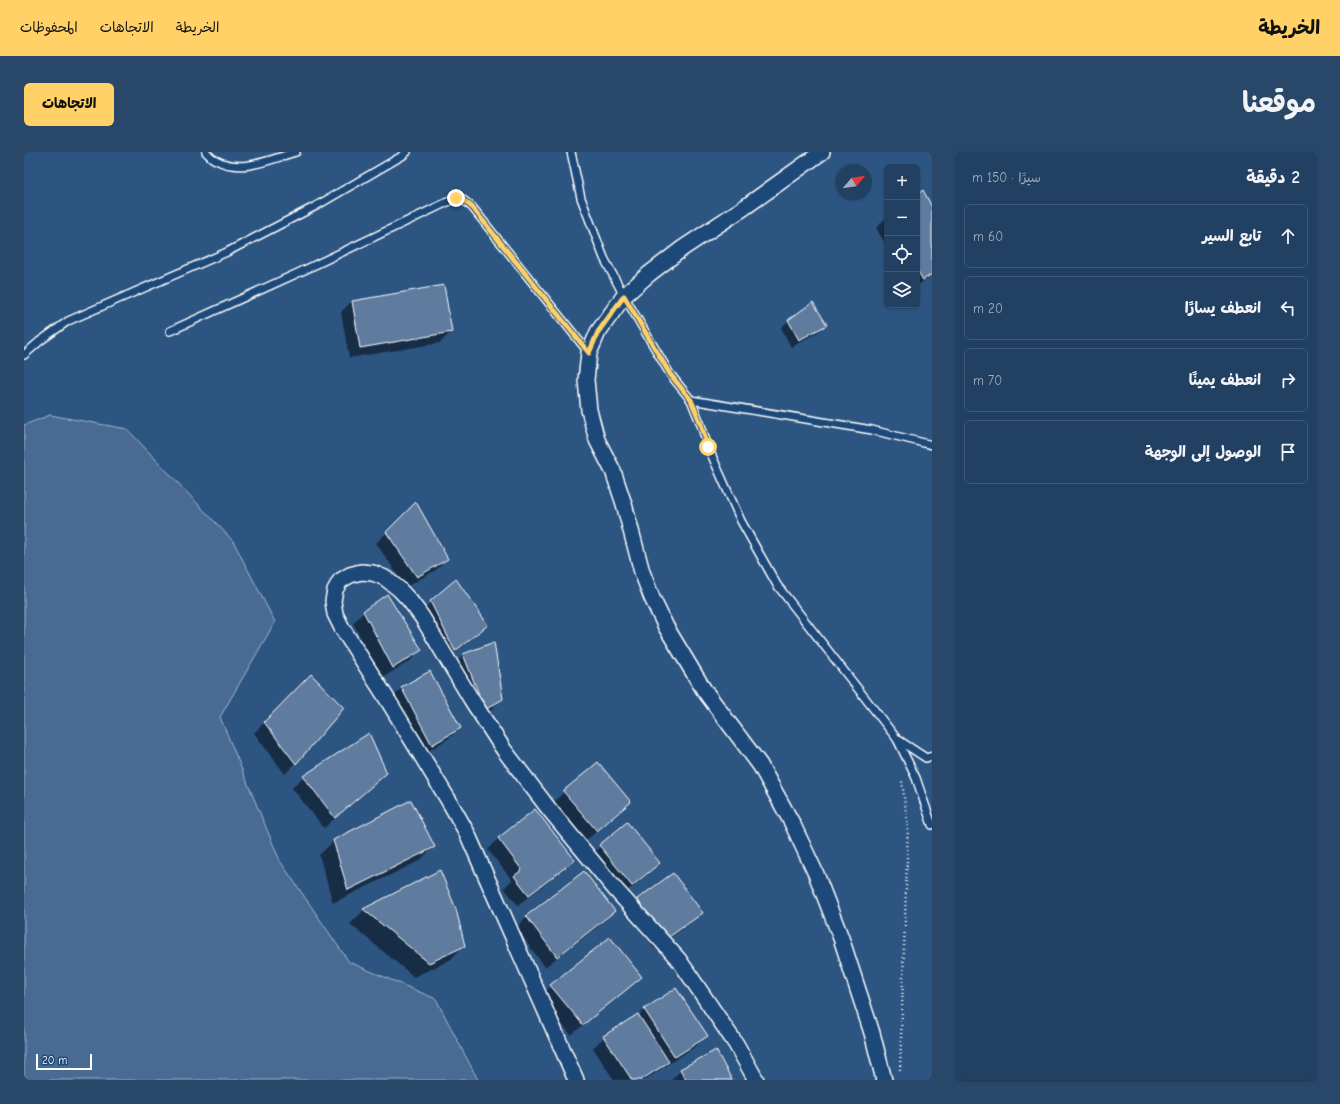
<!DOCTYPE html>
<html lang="ar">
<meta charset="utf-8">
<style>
body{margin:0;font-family:"Comic Neue","Playpen Sans Arabic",sans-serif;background:#294768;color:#f1f3f6;direction:rtl}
.controls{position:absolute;right:12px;top:12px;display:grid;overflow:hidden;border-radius:6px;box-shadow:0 1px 3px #0004}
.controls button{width:36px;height:36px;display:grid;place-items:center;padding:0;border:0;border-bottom:1px solid #3e5977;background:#214062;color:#f1f3f6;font:20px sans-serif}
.compass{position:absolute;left:812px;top:12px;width:36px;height:36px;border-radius:50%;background:#214062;box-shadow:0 1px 3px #0004;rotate:61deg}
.scale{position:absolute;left:12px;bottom:10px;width:56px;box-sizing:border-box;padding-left:4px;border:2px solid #fff;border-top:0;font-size:11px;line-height:14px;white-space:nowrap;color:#fff;-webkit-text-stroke:3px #1f4a7a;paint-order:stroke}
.stop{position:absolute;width:12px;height:12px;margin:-9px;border:3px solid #ffd166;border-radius:50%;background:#fff}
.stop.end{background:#ffd166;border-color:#fff;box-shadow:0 1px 4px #0008}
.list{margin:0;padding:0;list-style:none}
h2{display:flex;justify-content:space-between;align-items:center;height:52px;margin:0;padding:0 16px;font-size:17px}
h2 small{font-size:13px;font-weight:400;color:#a2afbe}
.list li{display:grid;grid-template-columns:26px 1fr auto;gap:12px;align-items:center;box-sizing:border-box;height:64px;margin:0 8px 8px;padding:0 8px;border:1px solid #3e5977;border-radius:6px}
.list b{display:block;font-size:15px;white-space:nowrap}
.list em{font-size:13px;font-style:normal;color:#a2afbe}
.icon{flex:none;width:22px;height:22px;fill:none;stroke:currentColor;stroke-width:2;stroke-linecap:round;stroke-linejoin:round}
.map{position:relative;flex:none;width:908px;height:928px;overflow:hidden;direction:ltr;border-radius:6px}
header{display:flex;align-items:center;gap:24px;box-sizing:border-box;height:56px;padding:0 20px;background:#ffd166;color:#111}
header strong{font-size:19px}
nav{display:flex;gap:22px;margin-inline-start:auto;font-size:14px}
.intro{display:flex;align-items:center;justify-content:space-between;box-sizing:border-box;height:96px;padding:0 24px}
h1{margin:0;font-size:28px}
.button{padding:10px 18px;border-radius:6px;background:#ffd166;color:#111;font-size:14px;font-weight:700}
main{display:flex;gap:24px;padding:0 24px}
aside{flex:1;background:#214062;border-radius:6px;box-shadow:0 1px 3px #0004}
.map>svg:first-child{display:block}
.green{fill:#486b92;stroke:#a4b5c8}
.shadow{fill:#0007}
.building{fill:#5e7c9f;stroke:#fff}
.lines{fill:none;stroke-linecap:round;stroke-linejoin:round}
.lane-casing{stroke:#fff;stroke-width:10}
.street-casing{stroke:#fff;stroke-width:18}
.path{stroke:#fff;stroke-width:2.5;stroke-dasharray:1 3;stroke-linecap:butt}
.lane{stroke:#1f4a7a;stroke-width:7}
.street{stroke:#1f4a7a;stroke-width:15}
.route{stroke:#ffd166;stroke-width:5}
</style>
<header>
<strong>الخريطة</strong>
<nav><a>الخريطة</a><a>الاتجاهات</a><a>المحفوظات</a></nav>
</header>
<div class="intro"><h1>موقعنا</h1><a class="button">الاتجاهات</a></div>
<main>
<aside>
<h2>2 دقيقة<small>سيرًا · 150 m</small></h2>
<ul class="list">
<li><svg class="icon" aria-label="ahead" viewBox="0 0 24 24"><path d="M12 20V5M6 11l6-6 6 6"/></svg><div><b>تابع السير</b></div><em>60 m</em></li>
<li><svg class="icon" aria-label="left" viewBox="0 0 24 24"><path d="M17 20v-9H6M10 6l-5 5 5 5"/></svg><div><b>انعطف يسارًا</b></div><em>20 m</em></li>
<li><svg class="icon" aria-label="right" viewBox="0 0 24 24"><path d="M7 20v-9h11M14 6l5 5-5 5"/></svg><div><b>انعطف يمينًا</b></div><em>70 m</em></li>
<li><svg class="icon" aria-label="arrive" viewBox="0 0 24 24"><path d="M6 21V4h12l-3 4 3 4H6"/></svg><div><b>الوصول إلى الوجهة</b></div></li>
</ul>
</aside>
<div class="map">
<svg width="908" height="928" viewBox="0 0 908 928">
<rect width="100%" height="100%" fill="#2c5582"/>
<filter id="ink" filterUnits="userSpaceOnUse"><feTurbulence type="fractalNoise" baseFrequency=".025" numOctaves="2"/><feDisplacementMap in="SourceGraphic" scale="8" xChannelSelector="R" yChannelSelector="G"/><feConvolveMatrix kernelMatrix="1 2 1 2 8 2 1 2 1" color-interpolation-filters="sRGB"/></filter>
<g filter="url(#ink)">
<polygon class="green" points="26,263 103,277 209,389 251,470 196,565 256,709 325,810 412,847 454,928 0,928 0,273"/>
<g class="shadow">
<polygon points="893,44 908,58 908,123 893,134"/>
<polygon points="863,65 863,95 852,76"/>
<polygon points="328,149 427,180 416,191 325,206 317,160"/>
<polygon points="789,151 801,173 794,180 767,195 757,176 764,169"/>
<polygon points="392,352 423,407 412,418 382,435 352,391"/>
<polygon points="407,450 462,473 452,484 419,508 396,460"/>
<polygon points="340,460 396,498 386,509 358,526 329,471"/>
<polygon points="439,503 478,547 467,558 450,568 429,514"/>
<polygon points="287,523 272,611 261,622 230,581"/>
<polygon points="378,536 436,576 425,586 397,604 367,547"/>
<polygon points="345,583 362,621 300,676 268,636 279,625"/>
<polygon points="540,640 606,650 595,661 561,689 529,651"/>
<polygon points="511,658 550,708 539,718 494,753 480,736 488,728 464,698 474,687"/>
<polygon points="602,671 635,711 624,722 597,744 565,705"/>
<polygon points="310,689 410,695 395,709 309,751 295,703"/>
<polygon points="415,720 440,793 426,808 390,825 326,772 340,758"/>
<polygon points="560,720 590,759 579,770 521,815 492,776 502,765"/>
<polygon points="649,722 677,760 666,771 631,797 603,759 614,748"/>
<polygon points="617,825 606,835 547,883 516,845 527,834"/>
<polygon points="652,837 682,884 672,894 640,915 639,914 633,920 621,928 590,928 569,896 580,885 614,864 620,858"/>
<polygon points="657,918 707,928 647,928"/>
</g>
<g class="building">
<polygon points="899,38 908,55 908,122 899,128 893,118 893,43"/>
<polygon points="420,133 428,180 336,196 328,149"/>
<polygon points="789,150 803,173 775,188 764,168"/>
<polygon points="392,350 424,407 393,425 362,380"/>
<polygon points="432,427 464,473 431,499 406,449"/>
<polygon points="363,442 398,498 369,516 339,459"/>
<polygon points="470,490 479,547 461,558 439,502"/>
<polygon points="406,519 437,576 408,593 377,535"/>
<polygon points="287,522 320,556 272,612 240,570"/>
<polygon points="345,581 363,621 311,666 279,624"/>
<polygon points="574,610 607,650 573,679 539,639"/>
<polygon points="387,648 411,695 324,738 309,688"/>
<polygon points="511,657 551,708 505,743 490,724 498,718 474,686"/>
<polygon points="603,670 636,711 608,734 575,693"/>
<polygon points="416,718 432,757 441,794 405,811 339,757"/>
<polygon points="560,719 591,759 533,805 502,764"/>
<polygon points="649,721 679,761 642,787 613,747"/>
<polygon points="586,785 618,825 559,873 526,833"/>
<polygon points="652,836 684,884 651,905 620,857"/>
<polygon points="614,862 645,910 617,928 608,928 579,884"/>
<polygon points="692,898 708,928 662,928 656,917"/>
</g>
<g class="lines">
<g class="lane-casing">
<g id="lane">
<path d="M182,0c3,3 6,7 10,8 25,14 55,-1 80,-8"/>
<polyline points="547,0 557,46 580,106 600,144 646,222 667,248 677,273 684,295 717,369 753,433 873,587 892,626 908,673"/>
<polyline points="146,179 274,121 432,46 438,47 448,55 565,201"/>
<polyline points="0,203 16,189 44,169 203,100 292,54 378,4 383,0"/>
<polyline points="667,248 848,278 908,293"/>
<polyline points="873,587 902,606 908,604"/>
</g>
</g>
<g class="street-casing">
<g id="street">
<polyline points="798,0 721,55 659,96 625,122 600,144 574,180 565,201 562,228 565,258 573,288 589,319 600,352 618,420 628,446 642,475 680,538 736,613 768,671 792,722 817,786 848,881 860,928"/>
<polyline points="552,928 443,681 425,649 365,550 318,476 311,462 309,449 311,438 316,429 326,423 337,420 349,421 361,426 375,437 386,449 398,465 447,547 480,598 525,657 591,737 655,808 712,892 732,928"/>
</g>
</g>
<polyline class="path" points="876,918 884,676 878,629"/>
<use href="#lane" class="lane"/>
<use href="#street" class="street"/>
</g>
</g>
<g class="lines" filter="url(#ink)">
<polyline class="route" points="432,46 438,47 448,55 565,201 574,180 600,144 646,222 667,248 677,272 684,295"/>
</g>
</svg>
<div class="controls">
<button>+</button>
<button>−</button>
<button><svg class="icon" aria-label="locate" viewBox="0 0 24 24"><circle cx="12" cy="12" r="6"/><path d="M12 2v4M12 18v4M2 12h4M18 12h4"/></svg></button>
<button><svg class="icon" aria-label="layers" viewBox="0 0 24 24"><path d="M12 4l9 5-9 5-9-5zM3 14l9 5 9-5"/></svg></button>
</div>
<svg class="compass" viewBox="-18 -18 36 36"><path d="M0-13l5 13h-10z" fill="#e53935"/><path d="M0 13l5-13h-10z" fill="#a2afbe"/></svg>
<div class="scale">20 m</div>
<div class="stop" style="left:684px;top:295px"></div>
<div class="stop end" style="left:432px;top:46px"></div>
</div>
</main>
